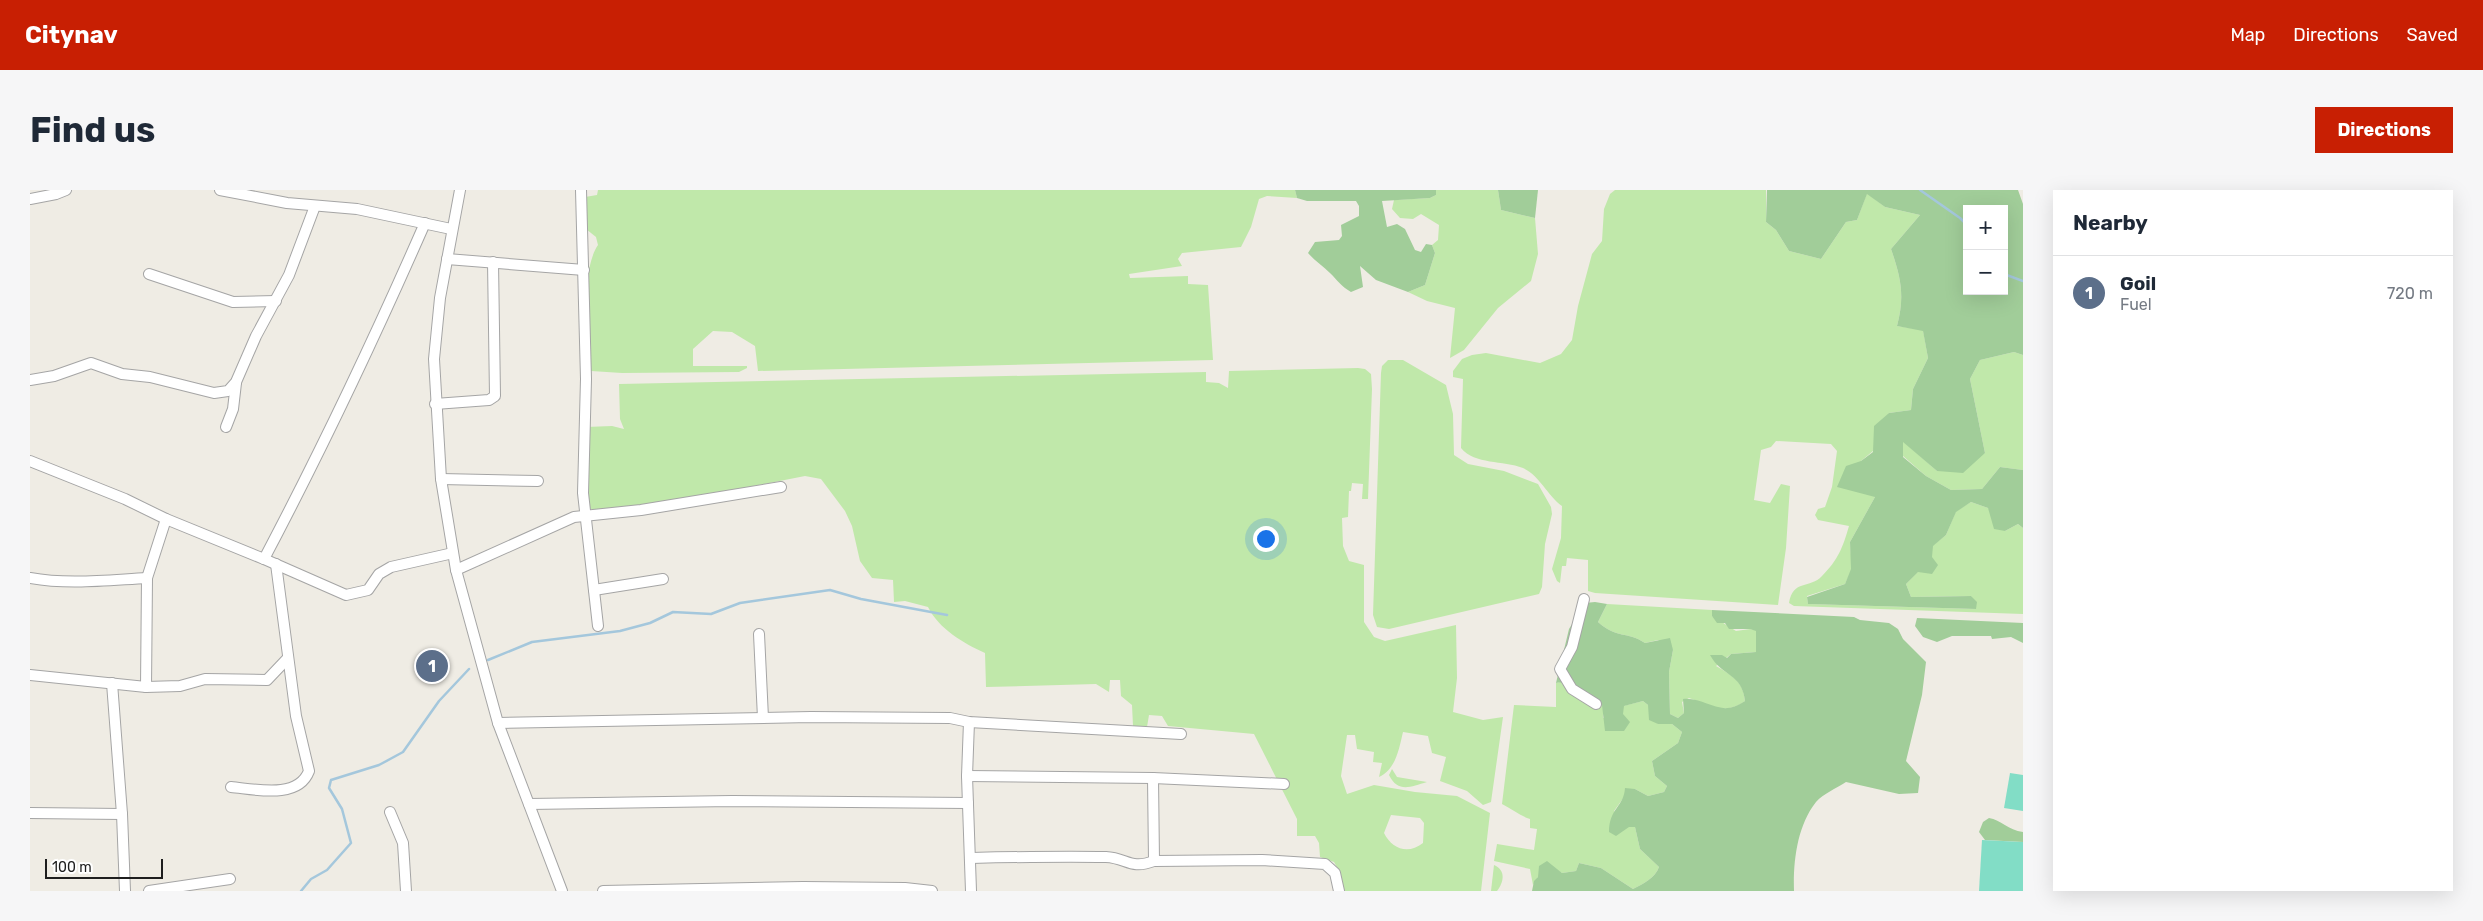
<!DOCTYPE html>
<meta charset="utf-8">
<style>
body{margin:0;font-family:Rubik,sans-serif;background:#f6f6f7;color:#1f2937}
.controls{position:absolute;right:15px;top:15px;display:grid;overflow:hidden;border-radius:0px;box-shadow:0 5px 20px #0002}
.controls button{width:45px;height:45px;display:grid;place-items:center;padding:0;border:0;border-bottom:1px solid #e0e1e3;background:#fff;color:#1f2937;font:25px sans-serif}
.scale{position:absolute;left:15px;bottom:12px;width:118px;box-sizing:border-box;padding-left:5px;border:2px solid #1e1e1e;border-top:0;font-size:14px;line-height:18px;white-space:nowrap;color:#1e1e1e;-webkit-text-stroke:4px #fff;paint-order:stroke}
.you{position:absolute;left:1235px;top:348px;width:18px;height:18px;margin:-12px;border:4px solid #fff;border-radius:50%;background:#1a73e8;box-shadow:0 0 0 8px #1a73e833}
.badge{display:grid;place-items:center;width:32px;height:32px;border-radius:50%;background:#c81f03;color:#fff;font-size:16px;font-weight:700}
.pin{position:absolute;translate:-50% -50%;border:2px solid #fff;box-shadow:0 1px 5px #0006}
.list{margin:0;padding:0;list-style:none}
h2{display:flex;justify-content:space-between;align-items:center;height:65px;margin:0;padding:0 20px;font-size:21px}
h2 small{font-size:16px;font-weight:400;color:#747a83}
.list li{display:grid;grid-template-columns:32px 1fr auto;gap:15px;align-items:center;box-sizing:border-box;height:75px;padding:0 20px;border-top:1px solid #e0e1e3}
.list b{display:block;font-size:19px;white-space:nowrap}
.list p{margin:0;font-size:16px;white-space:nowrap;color:#747a83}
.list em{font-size:16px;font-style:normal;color:#747a83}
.map{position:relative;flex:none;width:1993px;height:701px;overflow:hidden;border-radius:0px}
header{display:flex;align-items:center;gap:30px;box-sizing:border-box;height:70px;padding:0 25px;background:#c81f03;color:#fff}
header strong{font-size:24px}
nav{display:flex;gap:28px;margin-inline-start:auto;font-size:18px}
.intro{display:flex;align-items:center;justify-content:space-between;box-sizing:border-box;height:120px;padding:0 30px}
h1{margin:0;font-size:35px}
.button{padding:12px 22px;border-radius:0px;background:#c81f03;color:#fff;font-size:18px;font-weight:700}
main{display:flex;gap:30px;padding:0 30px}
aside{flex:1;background:#fff;border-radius:0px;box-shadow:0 5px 20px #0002}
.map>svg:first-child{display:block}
.grass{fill:#c0e8aa;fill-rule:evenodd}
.forest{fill:#a1cd99;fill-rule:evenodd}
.pitch{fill:#82ddc6}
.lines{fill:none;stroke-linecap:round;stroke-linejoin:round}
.stream{stroke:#a4c7dc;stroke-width:2.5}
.minor-casing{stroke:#a5a5a5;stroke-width:12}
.minor{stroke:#fff;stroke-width:10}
</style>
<header>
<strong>Citynav</strong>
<nav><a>Map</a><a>Directions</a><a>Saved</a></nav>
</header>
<div class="intro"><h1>Find us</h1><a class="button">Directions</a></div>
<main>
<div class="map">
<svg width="1993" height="701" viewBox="0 0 1993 701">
<rect width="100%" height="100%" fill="#efece4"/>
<g class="grass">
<path d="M568,0h697l2,8 -30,-2 -8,3 -8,28 -10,20 -59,6 -4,6 4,7 -53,8 1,4 58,-2v8l20,1 5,75 -455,11 -3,-25 -23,-14 -19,-1 -20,18v17h54v2l-8,4 -117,1 -31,-2c-9,-26 -9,-104 7,-126l-2,-8 -10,-8 -1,-32 12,-2z"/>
<polygon points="1406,0 1468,0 1471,20 1505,28 1508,64 1501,91 1468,118 1434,160 1420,168 1425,118 1397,111 1378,102 1395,95 1405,63 1402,55 1408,50 1409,35 1391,24 1383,29 1370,28 1362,19 1364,10 1400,8 1406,5"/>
<path d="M1585,0h151v32l10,8 13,21 32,8 25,-37 11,-2 10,-27 18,14 35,8 -29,34c10,29 14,47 6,77l26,4 5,28 -15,31 -2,21 -22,3 -16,38 -12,10 14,36 -25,45 2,27 -7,15 -38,12 1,8 168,5 -5,-13 -60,1 -5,-13 26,-27v-11l14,-11 10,-24 15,-9 17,6 17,23 13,-7 5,4v86l-229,-8 -5,-3c4,-24 21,-14 33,-27 16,-16 21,-29 27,-50l-31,-6 -3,-5 3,-6 7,-2 7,-20 5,-36 -6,-7 -55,-3 -5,6 -10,3 -7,50 16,3 11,-19 9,2 -4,62 -8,57 -183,-12 -7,-2v-31l-21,-2 -1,8h-4l-2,17 -3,-2 -5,-12 9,-31 1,-32c-15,-11 -22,-30 -39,-38 -20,-8 -48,-3 -62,-20l2,-69 -10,-2v-6l9,-12 10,-4 14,-2 54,10 21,-9 11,-14 6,-34 14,-52 10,-13 2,-32 6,-15z"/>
<polygon points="1984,162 1993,165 1993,280 1970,277 1952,299 1921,300 1896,286 1873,266 1873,251 1907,281 1955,263 1940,189 1950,170"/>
<polygon points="1358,170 1373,170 1416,195 1423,224 1424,265 1438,274 1474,281 1508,294 1521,317 1522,324 1515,354 1512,397 1509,404 1359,439 1347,437 1343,425 1351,183 1352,176"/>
<path d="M1328,178l7,1 6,5 1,15 -4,110h-6l1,-15 -11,-1 -1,8h-2l-1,26 -6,1 1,28 6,15 15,4v57l10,15 11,4 71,-16 1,53 -4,34 30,8 20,-3 -12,85 -8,3 -16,-14 -27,-10 6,-24 -14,-4 -4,-17 -25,-4c-4,17 -7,37 -24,45l3,-14 -9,-1 1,-10 -17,-3 -2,-14h-8l-6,41 6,18 27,-9 41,7 42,4 33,17 -9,78h-140l-3,-22 -4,-7 -14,-5 -1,-14 -4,-7h-18v-17l-43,-85 -86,-8 -6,-10 -13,-1 -2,12 -14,-1 -1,-21 -11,-9 -1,-16h-10l-1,12 -13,-8 -110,3 -1,-34c-22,-10 -46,-24 -57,-46l-23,-6 -11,1 -1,-22 -21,-2 -12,-17 -8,-35 -7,-15 -24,-32 -16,-3 -117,23 -90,13 -11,-5 -1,-80 26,-1 12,3 -4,-10 -1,-35 587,-12v10l13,1 9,5 1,-17zM1361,625l29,3 4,5 -1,20c-15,12 -31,6 -39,-10z"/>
<path d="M1577,414l105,6v6l24,15 14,-2 6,1v22l-25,2 -15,12c17,10 27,15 29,35 -21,15 -34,4 -56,-3l-7,4 2,11 -6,5 -8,-4 -1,-42 4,-22 -15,-10 -13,3c-18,-12 -28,-4 -47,-21z"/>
<path d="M1534,491l22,11 17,14v12l20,-4v-8l20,-5 5,4 10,19h14l10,8 -4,11 -26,18 3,15 12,10 -3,6 -16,4 -13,-7 -11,8 -10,14 15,16h6l5,22 19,18c-4,11 -16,17 -26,22l-32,-21 -22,-5 -3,8 -14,2 -9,-5 -15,9 -5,8 -3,-16 -36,-8 3,-17 37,6 3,-21 -7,-1v-9c-10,-3 -18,-10 -28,-15l12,-99 42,2v-24z"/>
<path d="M1362,579l5,8 30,5c-17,5 -29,11 -38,-7z"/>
<path d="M1464,675c12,5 10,17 3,26h-6z"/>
</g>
<g class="forest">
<path d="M1265,0h141v5l-6,3 -48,3 5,26 10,-3 8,5 10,21 6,2 5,-8 6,1 3,8 -10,32 -17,7 -32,-12 -16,-14 3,21 -12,5c-10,-6 -13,-11 -21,-19 -7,-7 -15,-12 -22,-20l7,-11 24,-2 3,-4 -1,-11 18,-9v-10l-3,-5h-49l-10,-3z"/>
<polygon points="1468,0 1508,0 1505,28 1471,20"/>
<path d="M1737,0h251l5,14v151l-9,-3 -34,8 -10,19 15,74 -22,20 -26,-2 -34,-29v15l23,19 25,14 31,-1 18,-22 23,3v58l-5,-4 -13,7 -11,-2 -6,-21 -17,-6 -15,10 -10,23 -13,11 -1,11 6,8 -6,9 -14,-2 -12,12 5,13 60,-1 6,6 -1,7 -168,-5 -1,-7 38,-13 6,-15 -1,-27 25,-45 -38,-10 9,-21 15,-5 12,-9 1,-26 15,-13 22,-3 2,-21 15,-31 -5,-27 -26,-5c8,-30 4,-48 -6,-77l29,-34 -35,-8 -18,-13 -10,26 -11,2 -25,37 -32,-8 -13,-21 -10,-8zM1937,19h37v82h-37z"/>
<path d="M1565,412l12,2 -9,18c19,17 29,9 47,21l25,-5 3,12 -4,22 1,42 8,4 6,-5 -1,-14c25,-2 36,20 62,2 -3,-28 -23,-24 -35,-46h12l5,3 4,-4 25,-2v-21l-6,-2h-21l-4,-6h-8l-5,-7v-6l142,7 6,3 29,3 9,6 5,10 23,23 -4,33 -16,66 14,16 -2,16 -19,1 -53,-12c-9,6 -23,12 -30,20 -19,24 -23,60 -22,89h-262l2,-10 4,-4 1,-11 8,-5 15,12 14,-2 3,-8 22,5 32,21c10,-5 22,-11 26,-22l-19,-18 -5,-22h-6l-13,9 -7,-4c0,-24 15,-25 16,-44l10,1 13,7 16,-4 3,-6 -12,-10 -3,-15 26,-18 4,-11 -10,-8h-14l-9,-4 -1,-15 -5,-4 -19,5 -1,8 7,8 -6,9h-19l-3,-26c-12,-10 -29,-25 -46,-22l13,-54 16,-26z"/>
<polygon points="1887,428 1993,433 1993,453 1981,447 1962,449 1961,446 1922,446 1907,452 1893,447 1885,436"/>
<path d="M1959,628c12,2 19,12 34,14v10l-38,-2 -6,-8 4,-10z"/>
</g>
<g class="pitch">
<polygon points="1980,583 1993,585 1993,621 1974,618"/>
<polygon points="1952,650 1993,652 1993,701 1949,701"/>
</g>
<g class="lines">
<g class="stream">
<polyline points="1890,0 1930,28 1937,35"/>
<polyline points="1974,84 1993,91"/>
<polyline points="458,470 502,452 590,441 620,433 643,422 681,424 710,413 800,400 831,409 917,425"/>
<polyline points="271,701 281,689 297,680 321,653 312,619 299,598 301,590 349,575 373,562 409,511 439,479"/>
</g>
<g class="minor-casing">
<g id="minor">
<polyline points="190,0 257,13 327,19 421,39"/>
<polyline points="430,0 410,108 404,169 411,289 426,380 468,533 532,701"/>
<polyline points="551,0 556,189 553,303 568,436"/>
<polyline points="0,9 26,4 36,0"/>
<polyline points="417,69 554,80"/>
<polyline points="119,84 203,112 246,111"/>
<polyline points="0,190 24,186 61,173 92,184 120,187 184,203 198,201 206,192 226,146 259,85 285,16"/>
<polyline points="405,214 459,210 465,206 463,72"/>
<polyline points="196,237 203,219 206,193"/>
<polyline points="0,271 95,309 136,329 234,369 316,405 338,400 349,384 361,377 423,363"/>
<polyline points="411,289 508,291"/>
<path d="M234,369c58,-110 111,-222 161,-336"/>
<polyline points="426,380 544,327 611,320 751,297"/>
<path d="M0,388c38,7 79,2 117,0"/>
<polyline points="564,400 633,389"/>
<polyline points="1554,409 1542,457 1530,479 1542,499 1566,514"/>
<polyline points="729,444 733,528"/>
<polyline points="0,485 116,497 150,496 175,489 237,490 257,469"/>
<polyline points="82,493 92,624 95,701"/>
<polyline points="116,497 117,388 136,329"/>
<polyline points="939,532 937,586 941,701"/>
<polyline points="468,533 781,527 920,528 939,532 1151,544"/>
<polyline points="937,586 1123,588 1254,594"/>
<polyline points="1123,588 1124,671"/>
<path d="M201,597c23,2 67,13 78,-16l-13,-55 -20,-152"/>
<polyline points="499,614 702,611 938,613"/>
<polyline points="360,622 373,653 376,701"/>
<polyline points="0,623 92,624"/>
<path d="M940,668c46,-1 91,-2 136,-1 21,1 24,13 48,4l108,-1 63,4 10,9 4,18"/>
<polyline points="119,701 200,689"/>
<polyline points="573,701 773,697 875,698 902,701"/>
</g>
</g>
<use href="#minor" class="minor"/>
</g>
</svg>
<div class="controls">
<button>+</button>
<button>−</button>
</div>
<div class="scale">100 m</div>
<div class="you"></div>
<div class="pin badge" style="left:402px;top:476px;background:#5c6f8a">1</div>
</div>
<aside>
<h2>Nearby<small></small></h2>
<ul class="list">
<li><span class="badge" style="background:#5c6f8a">1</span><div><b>Goil</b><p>Fuel</p></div><em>720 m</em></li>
</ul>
</aside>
</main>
